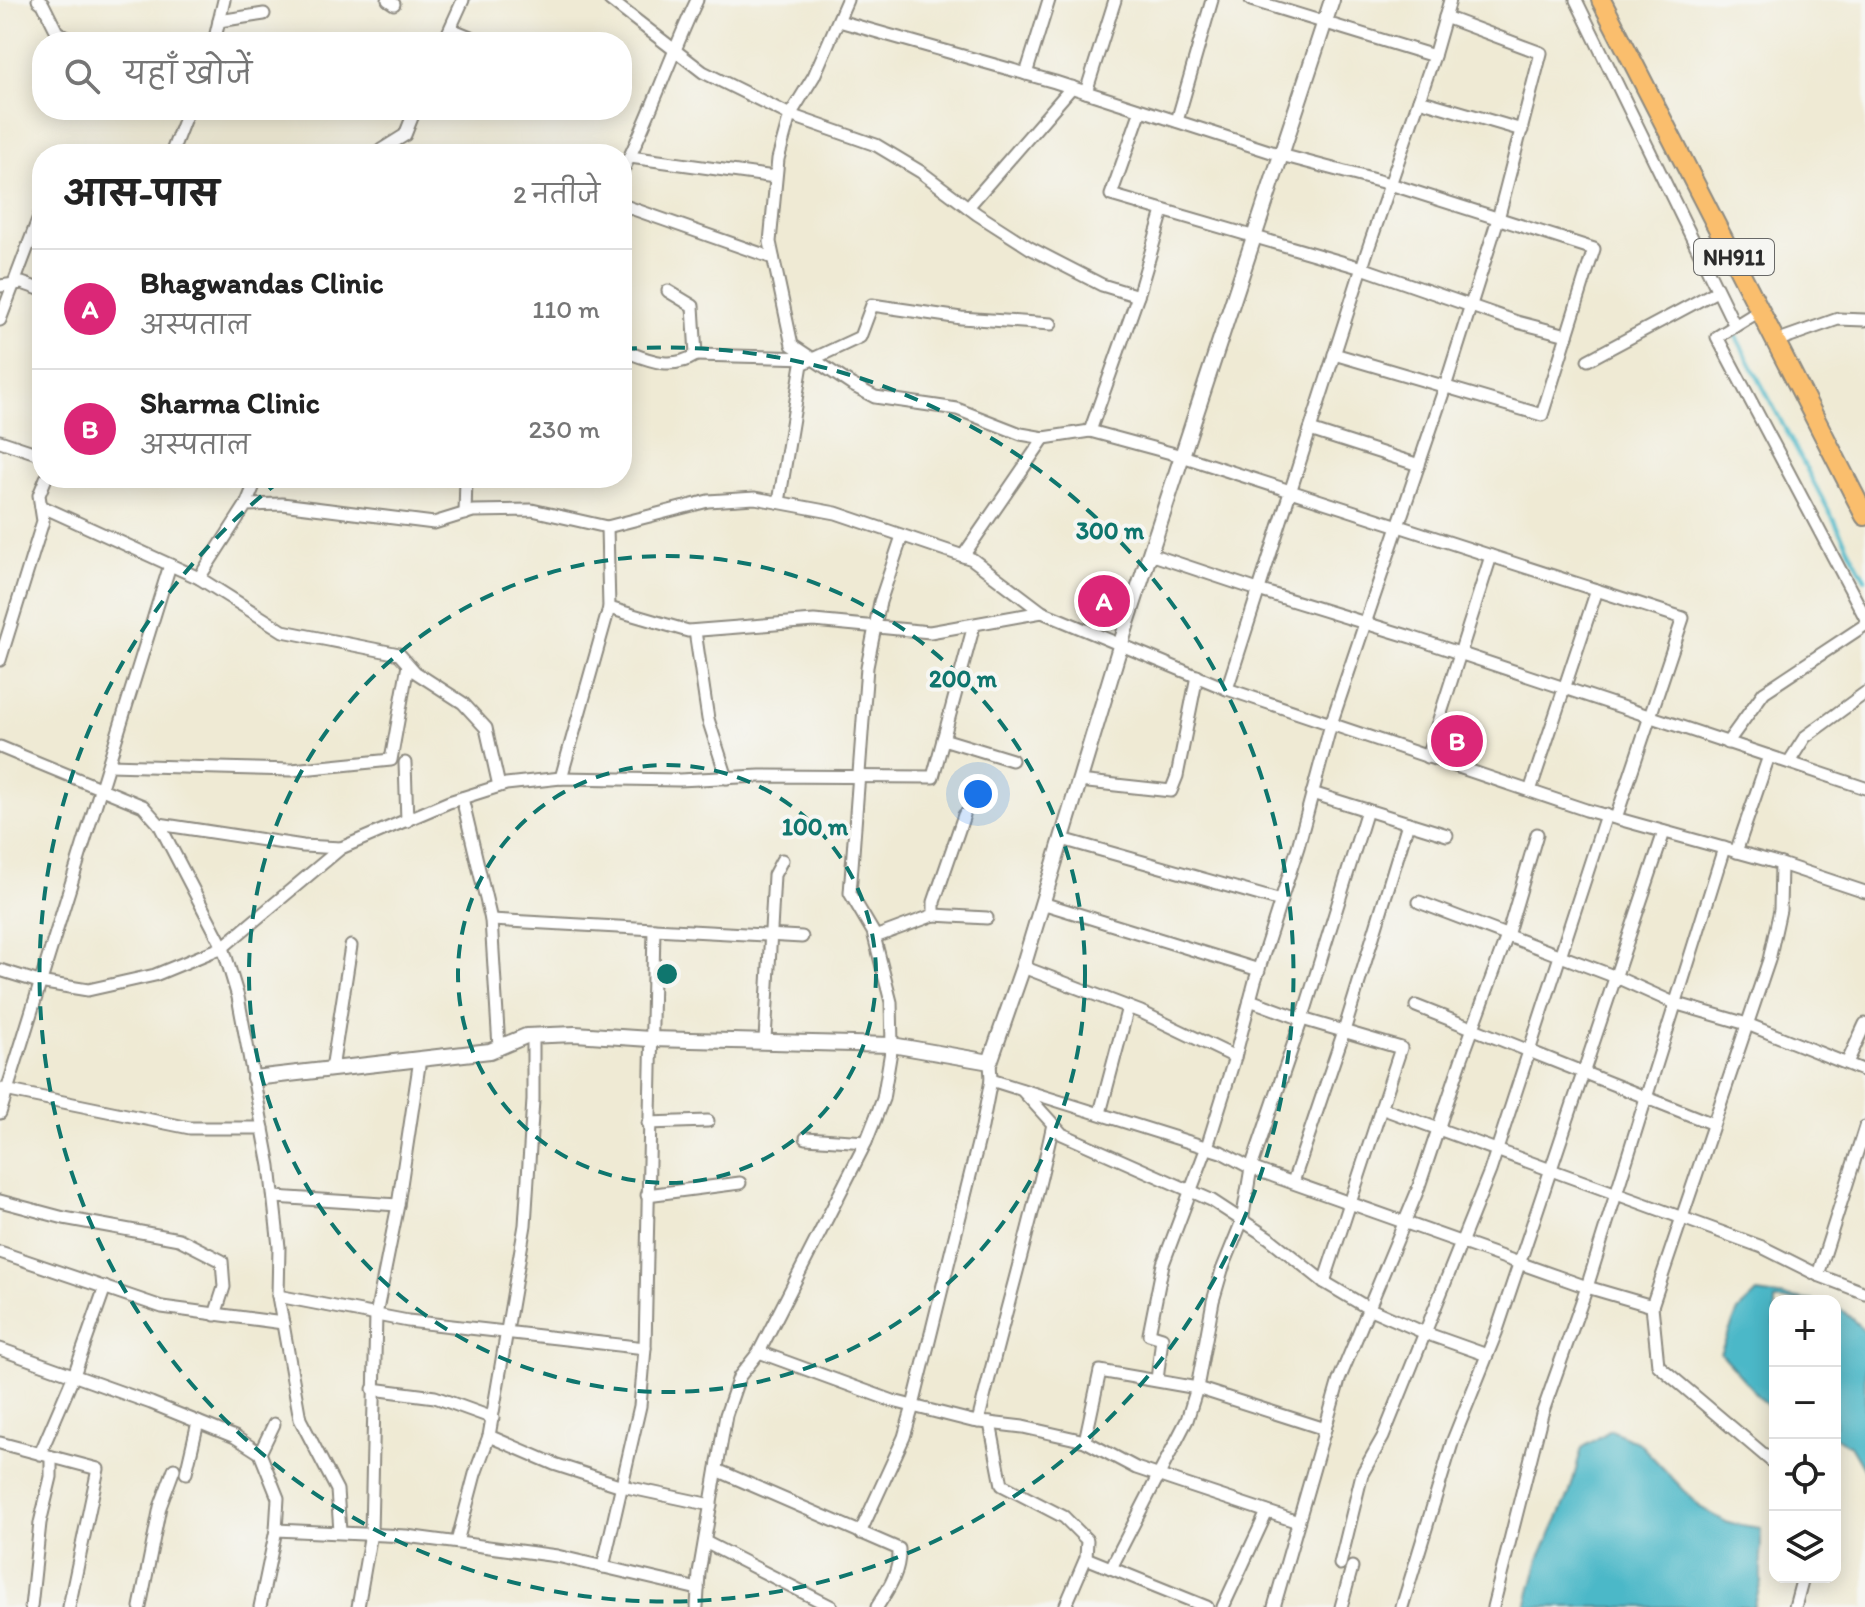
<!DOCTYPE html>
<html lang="hi">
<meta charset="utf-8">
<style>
body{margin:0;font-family:Itim,"Playpen Sans Deva",sans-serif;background:#f2f2f2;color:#222}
.controls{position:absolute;right:24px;bottom:24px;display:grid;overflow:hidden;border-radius:16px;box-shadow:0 4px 20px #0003}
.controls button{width:72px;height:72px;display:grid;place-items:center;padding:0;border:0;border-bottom:2px solid #e0e0e0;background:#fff;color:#222;font:40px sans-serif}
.you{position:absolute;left:978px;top:794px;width:28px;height:28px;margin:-20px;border:6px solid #fff;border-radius:50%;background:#1a73e8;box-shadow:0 0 0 12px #1a73e833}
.badge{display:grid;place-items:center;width:52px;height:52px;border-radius:50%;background:#db2777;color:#fff;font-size:26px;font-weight:700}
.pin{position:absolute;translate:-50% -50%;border:4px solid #fff;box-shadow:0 2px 8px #0006}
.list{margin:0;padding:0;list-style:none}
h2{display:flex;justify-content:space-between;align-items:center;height:104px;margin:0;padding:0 32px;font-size:34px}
h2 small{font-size:26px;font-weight:400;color:#767676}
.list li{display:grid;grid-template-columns:52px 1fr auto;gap:24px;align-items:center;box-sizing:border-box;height:120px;padding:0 32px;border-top:2px solid #e0e0e0}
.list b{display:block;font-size:30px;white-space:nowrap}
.list p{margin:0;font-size:26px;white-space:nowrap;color:#767676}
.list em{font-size:26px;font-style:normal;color:#767676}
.icon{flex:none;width:44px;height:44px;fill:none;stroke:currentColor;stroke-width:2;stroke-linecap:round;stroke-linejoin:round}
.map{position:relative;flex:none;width:1865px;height:1607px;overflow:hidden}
.search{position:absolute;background:#fff;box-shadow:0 4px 20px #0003;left:32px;top:32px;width:600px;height:88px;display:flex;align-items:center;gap:20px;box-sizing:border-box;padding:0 28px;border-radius:32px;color:#767676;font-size:30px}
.panel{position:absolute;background:#fff;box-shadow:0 4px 20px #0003;left:32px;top:144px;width:600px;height:344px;border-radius:32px}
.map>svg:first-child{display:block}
.water{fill:#4cb8c8;stroke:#3c727a;stroke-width:2}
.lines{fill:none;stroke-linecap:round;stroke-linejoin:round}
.stream{stroke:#4cb8c8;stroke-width:4}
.minor-casing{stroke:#8d8a80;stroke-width:15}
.tertiary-casing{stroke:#8d8a80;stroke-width:18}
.trunk-casing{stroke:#8d8a80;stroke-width:22}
.minor{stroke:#fff;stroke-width:11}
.tertiary{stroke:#fff;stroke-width:14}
.trunk{stroke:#fabe6d;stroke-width:18}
.ring{fill:none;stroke:#0f766e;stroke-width:4;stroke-dasharray:14 10}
.labels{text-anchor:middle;stroke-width:8;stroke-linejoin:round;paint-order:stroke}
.shield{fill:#f6f6f2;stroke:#686867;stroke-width:2}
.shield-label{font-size:22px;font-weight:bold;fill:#2b2b2b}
.centre{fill:#0f766e;stroke:#f6f6f2;stroke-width:4}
.ring-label{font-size:24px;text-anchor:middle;font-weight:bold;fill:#0f766e;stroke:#f6f6f2;stroke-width:8;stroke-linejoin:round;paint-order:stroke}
</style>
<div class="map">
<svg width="1865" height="1607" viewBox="0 0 1865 1607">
<rect width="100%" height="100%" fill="#f6f6f2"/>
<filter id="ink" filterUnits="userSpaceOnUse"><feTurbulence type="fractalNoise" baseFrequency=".0125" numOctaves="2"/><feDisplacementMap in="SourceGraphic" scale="16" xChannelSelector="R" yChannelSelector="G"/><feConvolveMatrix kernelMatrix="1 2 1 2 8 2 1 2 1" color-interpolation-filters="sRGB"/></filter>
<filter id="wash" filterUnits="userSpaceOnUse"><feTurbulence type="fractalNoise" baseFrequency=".006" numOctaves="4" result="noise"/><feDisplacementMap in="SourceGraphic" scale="32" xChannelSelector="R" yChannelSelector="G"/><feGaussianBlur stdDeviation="1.8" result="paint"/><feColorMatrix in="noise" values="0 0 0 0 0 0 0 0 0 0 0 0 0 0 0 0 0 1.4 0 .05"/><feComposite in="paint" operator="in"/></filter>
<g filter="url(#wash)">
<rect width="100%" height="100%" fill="#efead4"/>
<g class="water">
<polygon points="1757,1293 1814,1301 1775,1301 1775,1412 1772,1411 1720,1353 1738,1311"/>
<polygon points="1835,1308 1842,1310 1865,1331 1865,1471 1851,1447 1835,1436"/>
<polygon points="1611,1430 1639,1443 1700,1507 1728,1523 1761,1528 1761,1582 1754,1607 1526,1607 1539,1559 1569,1495 1582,1448"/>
</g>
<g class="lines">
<polyline class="stream" points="1732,329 1865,579"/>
</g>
</g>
<g filter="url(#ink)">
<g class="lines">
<g class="minor-casing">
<g id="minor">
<polyline points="38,0 43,4 57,32 76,42"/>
<polyline points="388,0 394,4"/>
<polyline points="610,0 703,72 790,115 876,145 921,172 977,214 1030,248 1102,285 1138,296"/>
<polyline points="847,0 814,76 790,115 778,159 770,242 792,345 852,385 875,397 957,409 1021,434 1044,438 1090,431 1182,456 1683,618 1616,818"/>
<polyline points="1251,0 1434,56"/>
<polyline points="1576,0 1735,326"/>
<polyline points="219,21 264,14"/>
<polyline points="839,21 1055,82 1281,155 1390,184 1594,249 1542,415 1334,354"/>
<polyline points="451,29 483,42"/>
<polyline points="384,37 398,42"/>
<polyline points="214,42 224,0"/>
<polyline points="444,42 463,0"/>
<polyline points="1026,74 1049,0"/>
<polyline points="1086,92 1115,0"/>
<polyline points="1419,100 1522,130"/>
<polyline points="1141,110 1111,195 1362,268 1517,322 1567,335"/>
<polyline points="1177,121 1212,0"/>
<polyline points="171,154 188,110"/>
<polyline points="380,154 381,150 405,135 415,110"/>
<polyline points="630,157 775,177"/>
<path d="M622,172c29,-56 48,-116 75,-172"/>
<polyline points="622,205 773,258"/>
<polyline points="968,207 1072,87"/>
<polyline points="0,286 22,283 42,290"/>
<polyline points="668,291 693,306 696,355 810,358"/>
<polyline points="1761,310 1717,337 1865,617"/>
<polyline points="0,320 42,209"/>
<polyline points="1776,341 1838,319 1865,320"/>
<path d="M622,350c27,10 48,21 74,5"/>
<polyline points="1588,360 1717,291"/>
<polyline points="1310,430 1419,465"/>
<polyline points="1090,431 1138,296 1163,211"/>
<polyline points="0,441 42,455"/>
<polyline points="779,502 802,364 860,337 872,305 961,318 1051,324"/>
<polyline points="246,505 257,478"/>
<polyline points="41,506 199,578 283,631 399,654 415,672 463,703 486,728 499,786"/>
<polyline points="465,514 466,478"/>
<polyline points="1150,554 1258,590 1411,637 1865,788"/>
<polyline points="963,556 1044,438"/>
<polyline points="199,578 246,505 282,504 434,523 473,511 532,510 607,527 708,501 755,498 836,513 972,559 1042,612 1227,689 1586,810 1781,864 1865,892"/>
<polyline points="609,608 688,631 814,621 930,632 1042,612"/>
<polyline points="695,631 708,719 727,778"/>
<polyline points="0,660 43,521 39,495 46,478"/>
<polyline points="1227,689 1367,252 1434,56 1450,0"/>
<polyline points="943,739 1012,760"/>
<polyline points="1727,743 1764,692 1865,625"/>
<polyline points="0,747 143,806 159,824 303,846 341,848 449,802 506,784 561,778 679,780 760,776 933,777 974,625"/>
<polyline points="1427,757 1491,556"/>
<polyline points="1789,762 1805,737 1865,693"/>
<polyline points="405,763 407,821"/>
<polyline points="109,765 292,770 391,760 408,665"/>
<polyline points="561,778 609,608 607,527"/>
<polyline points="1079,781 1171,791 1177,776 1197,676"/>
<polyline points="1530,791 1597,590"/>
<polyline points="1312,793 1447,835"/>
<polyline points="462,798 491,920 499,1047"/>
<polyline points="1367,810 1306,1007 1251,1168 1587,1287 1652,1306 1769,960 1780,910 1781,864"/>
<polyline points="159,824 223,947 238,997 270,1166 279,1247 278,1296 300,1419 337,1490 340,1531"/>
<polyline points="1062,839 1281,901"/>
<polyline points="1736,852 1769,756"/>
<polyline points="1419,902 1616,977 1674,1003 1747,1024 1865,1071"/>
<polyline points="1042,903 1259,970"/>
<polyline points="934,915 987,918"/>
<polyline points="491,920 802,937"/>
<polyline points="875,937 934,915 934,902 964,815"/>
<polyline points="1023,967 1141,1012 1235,1057 1255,981 1298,847 1331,724 1445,387 1498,219 1541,53 1445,17"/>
<polyline points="0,970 39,982 88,990 155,975 223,947 341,848"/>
<polyline points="1250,1000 1302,1019 1401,1048 1324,1282"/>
<polyline points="1416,1006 1713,1124"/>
<polyline points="765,1040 774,875 782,860"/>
<polyline points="1847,1063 1865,1024"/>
<polyline points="332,1069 351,946"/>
<polyline points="991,1080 1221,1152 1251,1168 1242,1221 1222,1270 1213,1301 1197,1388 1187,1420 1111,1568"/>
<polyline points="0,1089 190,1128 263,1128"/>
<polyline points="1022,1090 1062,1134 1211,1200 1269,1238 1324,1282 1368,1308 1425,1333 1487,1355"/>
<polyline points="1381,1108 1762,1247 1818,1275 1865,1293"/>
<polyline points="0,1113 170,565"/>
<polyline points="1100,1113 1128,1007"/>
<polyline points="648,1123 708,1121"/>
<polyline points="806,1138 866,1142"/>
<polyline points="1293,1182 1344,1031 1408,823"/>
<polyline points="647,1195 740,1183"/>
<polyline points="274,1197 398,1205 420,1059"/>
<polyline points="0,1201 64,1218 179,1239 222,1261 224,1287 215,1315"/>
<polyline points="0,1252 162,1307 283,1323"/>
<polyline points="1818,1275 1865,1127"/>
<polyline points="278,1296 408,1321 645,1348"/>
<polyline points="1652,1306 1658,1365 1775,1464"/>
<polyline points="0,1349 151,1403 235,1437 260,1453 278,1498 276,1530 260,1607"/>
<polyline points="759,1352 893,1401 972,1421 1023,1427 1085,1441 1136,1468 1298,1522"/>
<polyline points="1157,1380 1162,1338 1149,1334 1163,1264 1207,1147 1235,1057"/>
<polyline points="373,1389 435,1397 493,1418"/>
<path d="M978,1422c24,-100 54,-198 75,-298"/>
<polyline points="990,1423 1002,1485 1064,1517 1087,1540 1086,1558"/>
<polyline points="489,1436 554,1464 622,1486 711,1505"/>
<polyline points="1085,1441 1100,1371 1197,1388 1325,1429"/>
<polyline points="0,1443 98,1469 69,1607"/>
<polyline points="260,1453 274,1424"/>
<polyline points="40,1454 74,1375 105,1287"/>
<path d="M717,1470l182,79c1,23 -10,39 -22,58"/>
<polyline points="186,1473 198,1422"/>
<polyline points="276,1530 406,1536 557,1556 698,1589"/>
<polyline points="860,1533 904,1437 913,1406 982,1127 991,1080 990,1062"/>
<polyline points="457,1542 475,1474 489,1436 525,1225 533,1100 533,1036"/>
<polyline points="705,1542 832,1607"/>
<polyline points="1340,1564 1362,1474 1383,1437 1490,1171 1606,815"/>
<polyline points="603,1567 640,1406 645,1348 654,929"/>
<polyline points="31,1607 40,1523 51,1477 51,1457"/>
<polyline points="140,1607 160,1507 174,1469"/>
<polyline points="358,1607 371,1533 376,1315 398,1205"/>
<polyline points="697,1607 699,1573 726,1415 739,1377 759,1352 866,1142 883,1099 892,1045 891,1002 873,932 850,893 867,667 880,602 902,536"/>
<polyline points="1065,1607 1086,1558 1207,1607"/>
<polyline points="1223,1607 1267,1512"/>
<polyline points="1274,1607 1339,1380 1417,1192 1462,1058 1507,936 1537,834"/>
<polyline points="1341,1607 1352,1567"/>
<polyline points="1402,1607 1453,1440 1496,1333 1664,832"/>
<polyline points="1493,1607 1542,1414 1587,1287 1724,848"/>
<polyline points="1795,1607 1803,1577"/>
</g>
</g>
<g class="tertiary-casing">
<polyline id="tertiary" points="254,1078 490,1051 526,1036 575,1034 650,1039 892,1045 990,1062 1023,967 1128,620 1332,0"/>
</g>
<g class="trunk-casing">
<polyline id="trunk" points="1601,0 1865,516"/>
</g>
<use href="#minor" class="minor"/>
<use href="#tertiary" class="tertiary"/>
<use href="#trunk" class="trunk"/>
</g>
</g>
<g class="ring">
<circle cx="667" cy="974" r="209"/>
<circle cx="667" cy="974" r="418"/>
<path d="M623 349A627 627 0 1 1 281 480"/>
</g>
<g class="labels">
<rect class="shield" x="1694" y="239" width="80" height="36" rx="6"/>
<g class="shield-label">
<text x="1734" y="265">NH911</text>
</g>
</g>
<circle cx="667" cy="974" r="12" class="centre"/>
<g class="ring-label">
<text x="1110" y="539">300 m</text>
<text x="963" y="687">200 m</text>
<text x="815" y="835">100 m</text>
</g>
</svg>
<div class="controls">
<button>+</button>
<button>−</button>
<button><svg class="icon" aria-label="locate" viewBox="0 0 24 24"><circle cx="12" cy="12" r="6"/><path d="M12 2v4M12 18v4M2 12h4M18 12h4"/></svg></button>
<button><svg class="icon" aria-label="layers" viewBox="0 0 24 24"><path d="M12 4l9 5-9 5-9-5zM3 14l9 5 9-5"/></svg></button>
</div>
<div class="you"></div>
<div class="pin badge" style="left:1104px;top:601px">A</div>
<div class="pin badge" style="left:1457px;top:741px">B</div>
<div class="search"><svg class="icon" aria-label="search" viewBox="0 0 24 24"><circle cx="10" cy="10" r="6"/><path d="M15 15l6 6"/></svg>यहाँ खोजें</div>
<section class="panel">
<h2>आस-पास<small>2 नतीजे</small></h2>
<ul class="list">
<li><span class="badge">A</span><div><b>Bhagwandas Clinic</b><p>अस्पताल</p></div><em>110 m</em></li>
<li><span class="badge">B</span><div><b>Sharma Clinic</b><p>अस्पताल</p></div><em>230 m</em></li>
</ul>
</section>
</div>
